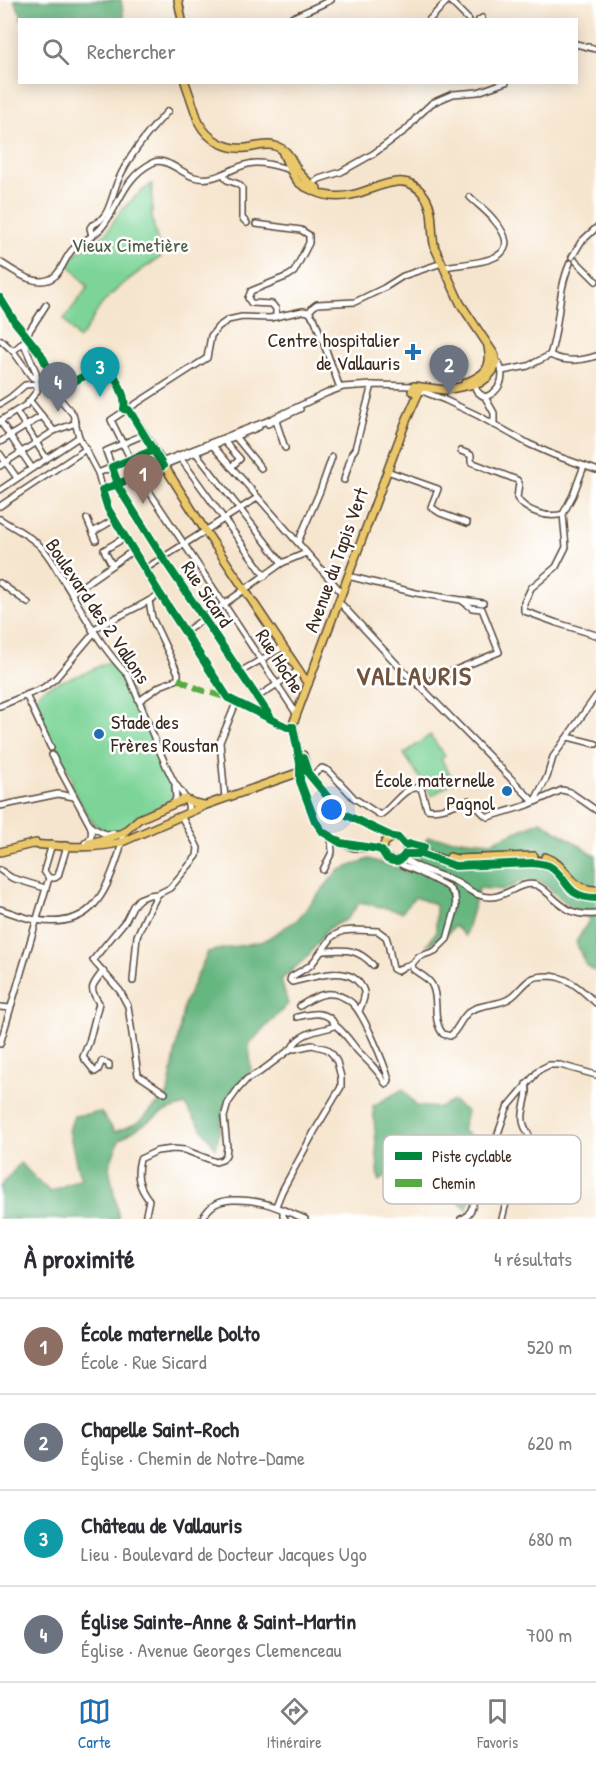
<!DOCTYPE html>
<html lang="fr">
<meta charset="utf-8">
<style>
body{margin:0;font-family:"Patrick Hand",sans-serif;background:#f2f2f3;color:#2b2b33}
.you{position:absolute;left:332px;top:810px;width:21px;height:21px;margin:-15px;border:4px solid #fff;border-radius:50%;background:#1a73e8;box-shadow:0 0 0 9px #1a73e833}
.badge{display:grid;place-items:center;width:39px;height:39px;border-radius:50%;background:#1f6fb2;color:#fff;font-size:20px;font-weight:700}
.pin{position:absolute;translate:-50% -50px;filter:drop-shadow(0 2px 3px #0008)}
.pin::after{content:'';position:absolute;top:32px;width:21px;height:18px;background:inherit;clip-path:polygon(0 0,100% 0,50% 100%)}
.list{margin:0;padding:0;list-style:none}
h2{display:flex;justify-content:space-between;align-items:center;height:78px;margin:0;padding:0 24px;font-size:26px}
h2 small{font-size:20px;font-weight:400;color:#7c7c81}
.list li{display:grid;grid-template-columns:39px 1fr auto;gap:18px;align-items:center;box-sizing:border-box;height:96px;padding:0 24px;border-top:2px solid #e1e1e2}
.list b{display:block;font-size:22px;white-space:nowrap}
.list p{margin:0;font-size:20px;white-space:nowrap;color:#7c7c81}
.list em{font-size:20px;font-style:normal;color:#7c7c81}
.icon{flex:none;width:33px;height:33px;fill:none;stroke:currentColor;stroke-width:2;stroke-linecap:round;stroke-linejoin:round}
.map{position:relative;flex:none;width:596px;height:1219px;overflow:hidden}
.search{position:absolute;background:#fff;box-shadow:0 3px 15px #0003;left:18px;right:18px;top:18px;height:66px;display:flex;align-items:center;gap:15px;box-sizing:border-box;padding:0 21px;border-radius:0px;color:#7c7c81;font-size:22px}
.sheet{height:462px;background:#fff}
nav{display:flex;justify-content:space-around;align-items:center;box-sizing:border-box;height:84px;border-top:2px solid #e1e1e2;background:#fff;font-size:16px;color:#7c7c81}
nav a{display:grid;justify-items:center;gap:3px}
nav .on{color:#1f6fb2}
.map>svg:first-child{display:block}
.green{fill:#7dd498;stroke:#5c7f5b;stroke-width:1.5}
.forest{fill:#66b680;stroke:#50704f;stroke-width:1.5}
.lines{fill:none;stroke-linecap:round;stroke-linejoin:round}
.minor-casing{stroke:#574638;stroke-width:8}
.major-casing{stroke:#574638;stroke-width:10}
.minor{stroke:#fff;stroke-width:5}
.major{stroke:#eac769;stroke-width:7}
.quiet{stroke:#55ab43;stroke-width:6;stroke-dasharray:12 6;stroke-linecap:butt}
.cycleway-casing{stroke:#fff;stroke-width:11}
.cycleway{stroke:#00873e;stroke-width:8}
.poi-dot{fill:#1f6fb2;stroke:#fff;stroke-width:2}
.labels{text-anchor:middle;stroke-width:5;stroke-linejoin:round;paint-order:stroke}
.park-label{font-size:20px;fill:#4f5d43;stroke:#fff}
.poi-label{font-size:20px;fill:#3b2a1e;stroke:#fff;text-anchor:end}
.street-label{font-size:20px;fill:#3b2a1e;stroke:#fff}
.district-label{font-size:26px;font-weight:bold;letter-spacing:1.5px;fill:#73533c;stroke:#fff}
.key{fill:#fff;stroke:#c4bfbc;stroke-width:1.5}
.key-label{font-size:16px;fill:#3b2a1e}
</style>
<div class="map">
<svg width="596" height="1219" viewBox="0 0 596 1219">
<rect width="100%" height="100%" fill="#fff"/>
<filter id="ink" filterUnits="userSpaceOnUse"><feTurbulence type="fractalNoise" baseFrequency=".0167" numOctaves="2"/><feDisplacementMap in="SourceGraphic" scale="12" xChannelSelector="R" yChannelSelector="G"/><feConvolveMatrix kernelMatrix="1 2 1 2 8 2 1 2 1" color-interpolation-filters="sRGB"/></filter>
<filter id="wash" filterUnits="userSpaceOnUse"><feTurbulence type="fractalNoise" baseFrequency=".008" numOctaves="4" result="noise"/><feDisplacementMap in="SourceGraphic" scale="24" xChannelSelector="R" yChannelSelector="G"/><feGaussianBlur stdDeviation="1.35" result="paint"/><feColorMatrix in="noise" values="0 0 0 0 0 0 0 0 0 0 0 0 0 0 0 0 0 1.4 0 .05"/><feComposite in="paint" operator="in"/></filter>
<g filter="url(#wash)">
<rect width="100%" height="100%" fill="#f6e5ce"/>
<g class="green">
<path d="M152,184v34l9,39c-19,12 -40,27 -56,44 -11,11 -17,31 -27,38l-14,-20 24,-32 -20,-23c9,-17 22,-17 36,-29 5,-5 9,-13 13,-19 10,-12 21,-23 35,-32z"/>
<path d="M111,661l15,20 46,107 1,6c-4,13 -19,14 -30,20 -9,4 -14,14 -23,17 -27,9 -40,-30 -50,-48l3,-3 -41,-78c7,-18 37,-22 53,-29 8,-4 17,-8 26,-12z"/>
<polygon points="430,735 445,756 441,759 454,781 432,796 404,754"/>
</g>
<g class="forest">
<polygon points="14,0 121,0 124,19 21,19 21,14"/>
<polygon points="541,821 596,856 596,972 585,964 576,942 590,919 569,905 541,882 524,880 505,890 479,888 465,936 455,926 444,937 427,945 436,932 436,905 415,897 402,912 360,902 347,919 329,928 307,957 281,980 288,1004 249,1044 251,1070 226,1099 216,1148 185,1105 163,1112 119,1140 109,1167 119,1219 0,1219 0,1187 20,1163 50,1192 81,1178 77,1167 69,1130 74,1116 101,1112 115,1132 138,1123 168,1094 184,1004 208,952 264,941 297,920 338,871 369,859 408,871 428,837 492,842"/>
<polygon points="403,1089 416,1106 439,1108 453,1101 467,1112 462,1130 487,1148 467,1209 417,1160 408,1159 379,1181 373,1106"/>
</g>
</g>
<g filter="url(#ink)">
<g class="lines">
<g class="minor-casing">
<g id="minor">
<polyline points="449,0 469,20"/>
<polyline points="287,20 331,0"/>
<polyline points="429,20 448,0"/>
<polyline points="479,20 482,18"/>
<polyline points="576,44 596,49"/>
<polyline points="224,175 227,180 238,184 242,188 242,218 247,223"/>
<polyline points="311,185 319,179 341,172 373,154 407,129 417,117 432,103 453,94 478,92 506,82"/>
<polyline points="256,224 301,230 309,235 309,243 294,272 288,276 251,291 248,298 251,303 272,304 276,309 276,317"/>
<path d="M92,236l-2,-8 2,-3c17,-6 19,-26 25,-42 11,-27 31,-51 51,-72"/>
<polyline points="572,257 581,242 596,228"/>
<polyline points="576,261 596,281"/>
<path d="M0,262c14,9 38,28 55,14 8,-7 10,-19 18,-27 9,-8 21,-12 29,-22 18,-22 21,-49 50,-64 13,-7 29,10 42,14 24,7 39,-13 61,-14 12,-1 25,4 36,7"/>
<path d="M444,267c28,-5 87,-4 50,-47 -7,-9 -16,-15 -24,-23"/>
<polyline points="309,312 313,307 317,304 355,302 384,288 403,276 442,263"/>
<polyline points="309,312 315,320 340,388"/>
<polyline points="26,336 46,305"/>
<polyline points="1,340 13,351"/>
<polyline points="25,341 13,351 31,376 33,378 37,378"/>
<path d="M550,355c14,7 31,6 46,1"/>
<path d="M502,371l26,-5 22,-11c10,-29 7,-63 20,-92"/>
<path d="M476,382c-3,7 3,12 9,15 15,-5 21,-19 14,-34h-4"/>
<polyline points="60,387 60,399 73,414 79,437 98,473 108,509 160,594 228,698 287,727 293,727"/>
<polyline points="422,391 445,400 479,416 529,444 554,455 596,470"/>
<polyline points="485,397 494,413 494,425"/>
<polyline points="30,401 54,431 76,423"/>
<polyline points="0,404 11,397 25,385 37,384"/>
<polyline points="131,407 207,358 211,336 218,327 228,320 242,317 270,318 303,311 309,312"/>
<polyline points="16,411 46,458"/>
<polyline points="123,412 111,420 131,460"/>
<polyline points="275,418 285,448"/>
<polyline points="0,421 26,405 37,391 36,372 23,342"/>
<polyline points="0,421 32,468"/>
<polyline points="268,424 300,409"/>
<polyline points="233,434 261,468"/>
<polyline points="143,435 106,451 117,481 117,485 163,558 256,698 272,719"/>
<polyline points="224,441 240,459 231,467"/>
<polyline points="0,442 42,416"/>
<polyline points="213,446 341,592"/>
<path d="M461,451l10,4v7l46,18 2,3 -2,15c8,13 31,21 46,16"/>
<polyline points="196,453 282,563"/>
<polyline points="0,454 17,478"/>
<polyline points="181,459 265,576"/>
<polyline points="161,462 267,421 327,393 343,387 372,385 414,386"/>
<polyline points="0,466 54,431"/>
<polyline points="584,466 573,495 563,514 566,547 556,567 531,588 524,603 524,611 557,623 596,635"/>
<polyline points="387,471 438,489 431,507 440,513 467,523"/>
<polyline points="98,473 154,450"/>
<polyline points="139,476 296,713"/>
<polyline points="344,480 352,453 355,449 372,385"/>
<polyline points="0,490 79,437"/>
<polyline points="102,490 259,427"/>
<polyline points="0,506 86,449"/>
<path d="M0,519c14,9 31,17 42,29 7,8 13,18 18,27 22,34 39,71 68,100 16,35 28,72 45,105 5,10 20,22 14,33"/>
<polyline points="87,519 96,540"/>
<polyline points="93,532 115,519"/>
<polyline points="298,542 320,491 332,457"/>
<polyline points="112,565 104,550 126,537"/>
<polyline points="145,569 257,498"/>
<polyline points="348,576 416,593 461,600 472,608 482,609 499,652 419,685"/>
<polyline points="0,583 28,603"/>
<polyline points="72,593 134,550"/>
<polyline points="463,600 483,603"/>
<polyline points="338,602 342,605 405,673 419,685 534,802"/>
<path d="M92,630c23,-13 47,-22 68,-36"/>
<polyline points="185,632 282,563 306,553"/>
<polyline points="240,672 283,647"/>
<polyline points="26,695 51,748"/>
<polyline points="256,698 299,670"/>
<polyline points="139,701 160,686 178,679 178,673 152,618 149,601"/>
<polyline points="0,706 43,688 55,679 94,633"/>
<polyline points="568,737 596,744"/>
<polyline points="52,755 92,829"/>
<path d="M311,776l11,-8 7,3 25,27 26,17c14,-8 23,-30 41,-27l6,21c14,3 28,-5 42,-9 8,4 11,13 19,17l40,-12 34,-15 8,2 26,18"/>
<polyline points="225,798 220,742 236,703"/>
<polyline points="534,802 547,777 553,757 596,696"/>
<polyline points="174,803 176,798 175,786"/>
<polyline points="0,806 58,794 74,797"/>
<path d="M85,843c7,-5 7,-8 6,-16"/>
<path d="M403,858c15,12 34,15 51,23 12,6 23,17 38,16 15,-1 29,-16 44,-12 6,2 10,7 15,11 15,14 24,20 45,18"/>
<path d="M398,861l4,4 17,7 29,15 7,9 1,11 -9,32 -12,12 -17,6 -6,7 1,5c7,6 15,8 19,16 8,15 -1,34 11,49l7,2c9,-7 11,-19 20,-25 12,-8 29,-5 40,-13 8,-5 13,-14 21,-19 5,-3 12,-3 18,-3 21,1 32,14 47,27"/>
<polyline points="0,870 12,878 45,888"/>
<polyline points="323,870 332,852 331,838"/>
<polyline points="49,878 55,878 58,876 67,846 65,845"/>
<polyline points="49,878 44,871 52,844"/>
<polyline points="158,894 149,895 139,899 133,906 126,920 93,960 120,991 128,1006 138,1075 165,1093"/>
<path d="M0,909c12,4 24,9 36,11 52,9 68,-21 82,-64 3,-7 3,-15 5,-23l-18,1 -14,-7"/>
<path d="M322,951c22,-1 34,-4 51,14"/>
<path d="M103,971c-11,16 -15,15 -4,32l-10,39 -6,15 12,15 3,-2 4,-9 7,3v3"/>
<polyline points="133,981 137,936 146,916 158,894 170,888 197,856 198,848 194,840 181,816"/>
<path d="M300,1006c8,-5 16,-11 26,-12 9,-1 19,3 26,9 12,11 32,60 37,77l-2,4 -2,-1c-7,-14 -18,-22 -28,-33 -7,-9 -13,-18 -22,-25"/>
<polyline points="0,1007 10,1008"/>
<path d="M359,1011c4,-10 9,-17 1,-27 -14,-20 -48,-6 -68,-2l-2,-2 1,-3 20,-12 22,-29 10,-5 11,-1 24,1 8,6 2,6 5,26 4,2 8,-5 7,-2"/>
<polyline points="0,1044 49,878"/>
<path d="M276,1206l6,-15 32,-59 27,-45v-10l-4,-15 -4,-7 -6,-6 -15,-4 -18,4 -2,-1c7,-15 25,-17 40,-21l3,-2c-7,-16 -25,-11 -38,-8"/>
<polyline points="283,1210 283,1216 285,1219"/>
<path d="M145,1219l4,-19c-11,-14 -13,-25 -9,-41l17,-8 16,-2 12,1 31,12 6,-2 4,-5 1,-8 -3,-30 4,-14 10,-14 9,-10 13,-7 32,-24"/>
<path d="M202,1219c8,-14 15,-18 30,-19 31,-1 46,8 73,19"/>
<polyline points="461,1219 466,1217 471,1210 507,1108 539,1070 549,1065 560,1065 596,1075"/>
<path d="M502,1219c2,-9 4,-19 9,-27 11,-18 23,-20 22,-45 -1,-10 -9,-17 -10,-26 -2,-13 7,-25 3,-37"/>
</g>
</g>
<g class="major-casing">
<g id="major">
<polyline points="178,0 182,20"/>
<path d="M185,82l14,41c9,17 28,27 47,25 10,-1 20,-5 29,-2 15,4 16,15 24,26 5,7 11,12 18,16"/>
<path d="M281,149c5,10 9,24 17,33 4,4 11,7 16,9 11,5 25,7 37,4 26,-5 55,-29 75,3 9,15 4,34 9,50l25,55 34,51 2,9 -3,8 -6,7 -7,5 -35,7 -31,-4 -2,5 5,2"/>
<path d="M0,298l15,24 26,32 16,32c19,3 47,-36 61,-3 4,9 8,17 6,26l5,1 77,122 102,152"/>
<path d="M465,383c19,-8 28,-14 23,-36"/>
<path d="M303,755l5,18 32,39 53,25c17,3 18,20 1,24l-9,-4 -3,-6 3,-9 8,-5"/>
<polyline points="89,843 106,839 123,833 139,819 185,799 194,803 204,805"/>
<path d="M32,844c30,2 60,6 90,-2l84,-37 94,-33 8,1"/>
<polyline points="382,851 374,848 354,847 341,843 323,832 315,821 300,781 300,763 293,724 406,421 419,392"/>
<polyline points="0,852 36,843"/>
<path d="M405,854l15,-2 37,12 77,-4c33,4 30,36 62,35"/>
<polyline points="450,857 457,859 534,856"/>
<path d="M545,857c24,8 23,33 51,33"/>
</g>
</g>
<use href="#minor" class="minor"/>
<use href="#major" class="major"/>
<polyline class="quiet" points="178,679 201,690 228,698"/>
<g class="cycleway-casing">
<g id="cycleway">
<path d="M0,298l15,24 26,32 16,32c19,3 47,-36 61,-3 4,9 8,17 6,26l5,1 34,56 -61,24 6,19 52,85 68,104 59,29h6"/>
<polyline points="154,450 112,467 117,481 117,485 163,558 271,718"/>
<path d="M293,727l7,36v18l15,40 8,11 18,11 37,6 4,2 5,8c8,4 14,2 18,-5h16l34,12 79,-3c5,1 10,1 15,3 20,11 14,31 47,32"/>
<polyline points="303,758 308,773 340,812 393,837 399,838 405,845 411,844 424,847"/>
</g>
</g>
<use href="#cycleway" class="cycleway"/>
</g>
</g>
<g class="poi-dot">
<path d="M410 343h6v6h6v6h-6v6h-6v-6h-6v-6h6z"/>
<circle cx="99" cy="734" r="6"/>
<circle cx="507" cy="791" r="6"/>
</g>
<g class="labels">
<g class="park-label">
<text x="130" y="252">Vieux Cimetière</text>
</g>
<g class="poi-label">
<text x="400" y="347">Centre hospitalier<tspan x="400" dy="23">de Vallauris</tspan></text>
<text x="111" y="729" text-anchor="start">Stade des<tspan x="111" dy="23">Frères Roustan</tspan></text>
<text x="495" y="787">École maternelle<tspan x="495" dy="23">Pagnol</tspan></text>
</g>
<g class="street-label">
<text transform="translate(336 560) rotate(-70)" y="7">Avenue du Tapis Vert</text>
<text transform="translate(207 594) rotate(56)" y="7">Rue Sicard</text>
<text transform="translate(98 611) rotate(56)" y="7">Boulevard des 2 Vallons</text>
<text transform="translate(280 661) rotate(57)" y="7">Rue Hoche</text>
</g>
<g class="district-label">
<text x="414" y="685">VALLAURIS</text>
</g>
</g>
<rect x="383" y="1135" width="198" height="69" rx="9" class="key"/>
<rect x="395" y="1152" width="27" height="8" fill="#00873e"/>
<rect x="395" y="1179" width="27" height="8" fill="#55ab43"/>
<g class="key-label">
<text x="432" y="1162">Piste cyclable</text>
<text x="432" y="1189">Chemin</text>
</g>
</svg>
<div class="you"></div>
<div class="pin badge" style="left:143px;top:504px;background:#8d6e63">1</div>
<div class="pin badge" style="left:449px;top:395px;background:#6b7280">2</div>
<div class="pin badge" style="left:100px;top:397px;background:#0f9aa8">3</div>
<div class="pin badge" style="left:58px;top:412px;background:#6b7280">4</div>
<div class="search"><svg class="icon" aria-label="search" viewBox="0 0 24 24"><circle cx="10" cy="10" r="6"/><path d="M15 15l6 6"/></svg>Rechercher</div>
</div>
<section class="sheet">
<h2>À proximité<small>4 résultats</small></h2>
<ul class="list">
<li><span class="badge" style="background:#8d6e63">1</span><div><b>École maternelle Dolto</b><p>École · Rue Sicard</p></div><em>520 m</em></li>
<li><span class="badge" style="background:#6b7280">2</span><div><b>Chapelle Saint-Roch</b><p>Église · Chemin de Notre-Dame</p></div><em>620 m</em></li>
<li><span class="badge" style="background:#0f9aa8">3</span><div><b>Château de Vallauris</b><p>Lieu · Boulevard de Docteur Jacques Ugo</p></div><em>680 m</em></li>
<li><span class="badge" style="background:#6b7280">4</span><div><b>Église Sainte-Anne &amp; Saint-Martin</b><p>Église · Avenue Georges Clemenceau</p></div><em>700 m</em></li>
</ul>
</section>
<nav>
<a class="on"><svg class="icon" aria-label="map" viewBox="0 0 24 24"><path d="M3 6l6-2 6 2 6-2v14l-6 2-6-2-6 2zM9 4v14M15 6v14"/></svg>Carte</a>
<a><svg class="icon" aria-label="directions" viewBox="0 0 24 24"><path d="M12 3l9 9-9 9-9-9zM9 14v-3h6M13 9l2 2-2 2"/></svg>Itinéraire</a>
<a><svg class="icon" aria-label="saved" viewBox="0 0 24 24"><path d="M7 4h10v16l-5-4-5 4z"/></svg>Favoris</a>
</nav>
